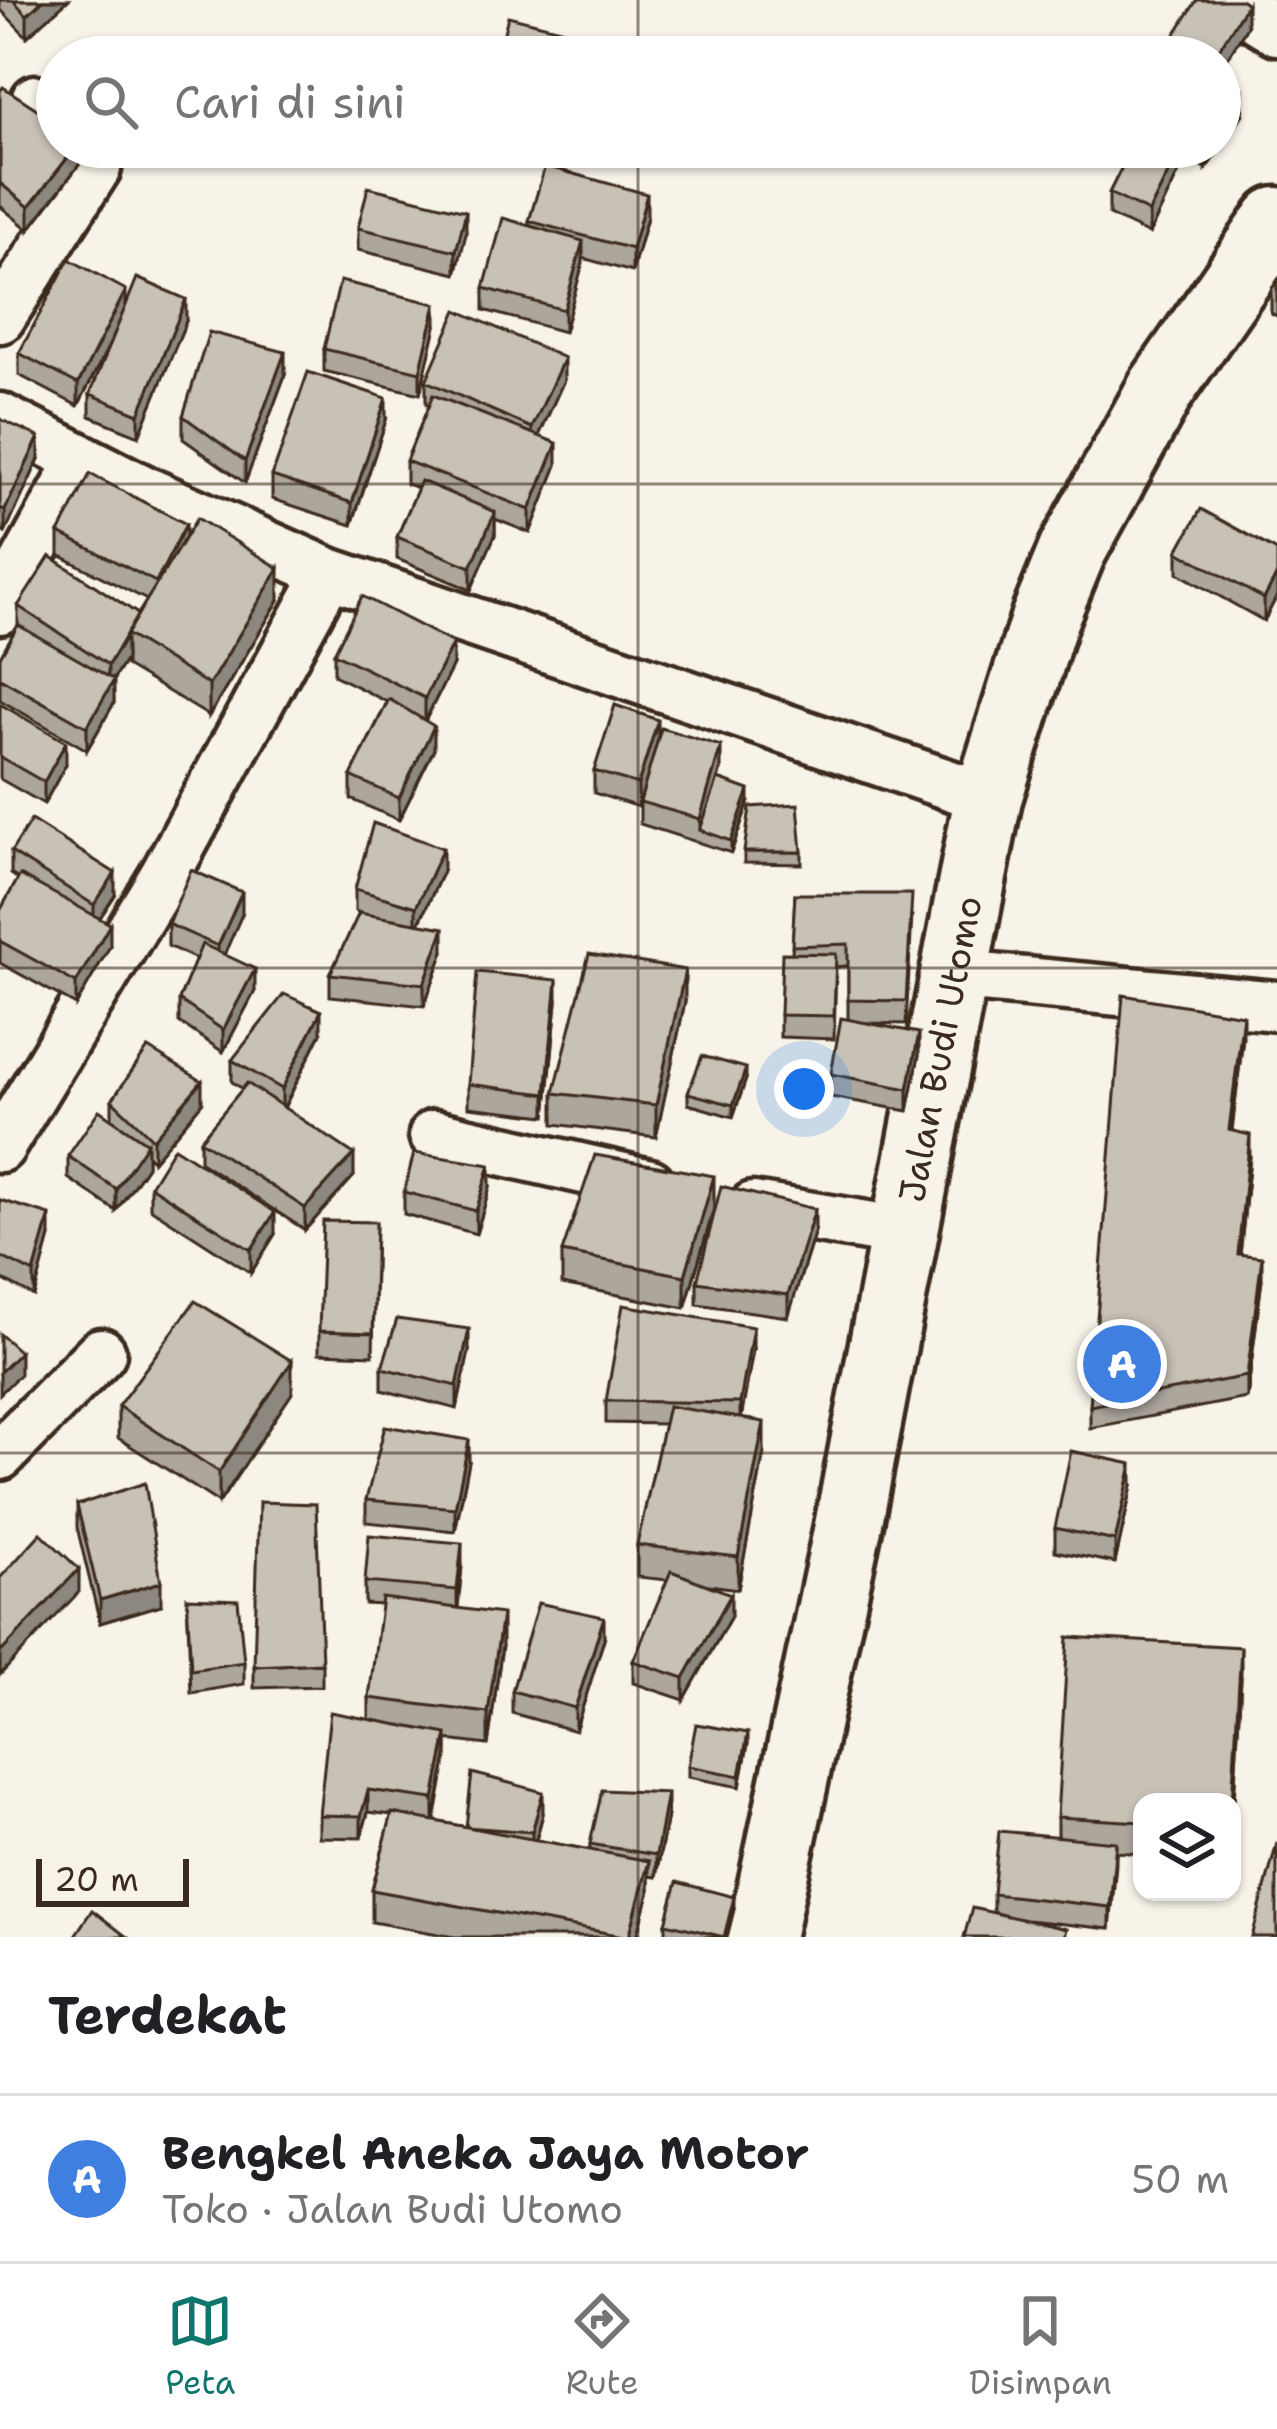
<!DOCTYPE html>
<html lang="id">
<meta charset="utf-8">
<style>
body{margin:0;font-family:"Shantell Sans",sans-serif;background:#f2f2f2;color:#202124}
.controls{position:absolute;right:36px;bottom:36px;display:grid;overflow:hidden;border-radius:24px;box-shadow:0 3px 9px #0004}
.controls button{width:108px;height:108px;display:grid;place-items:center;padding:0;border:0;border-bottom:3px solid #e0e0e0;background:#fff;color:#202124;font:60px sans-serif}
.scale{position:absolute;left:36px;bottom:30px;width:153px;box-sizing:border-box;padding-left:12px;border:6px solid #3b2a1e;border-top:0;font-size:33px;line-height:42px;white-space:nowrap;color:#3b2a1e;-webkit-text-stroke:9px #f7f3e8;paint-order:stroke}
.you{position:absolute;left:804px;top:1089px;width:42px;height:42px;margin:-30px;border:9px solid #fff;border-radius:50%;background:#1a73e8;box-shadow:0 0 0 18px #1a73e833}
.badge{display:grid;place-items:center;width:78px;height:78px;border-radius:50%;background:#0f766e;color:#fff;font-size:39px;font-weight:700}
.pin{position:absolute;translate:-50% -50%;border:6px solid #fff;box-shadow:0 3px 12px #0006}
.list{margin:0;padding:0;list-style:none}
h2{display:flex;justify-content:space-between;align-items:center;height:156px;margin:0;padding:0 48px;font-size:51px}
h2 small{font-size:39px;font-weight:400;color:#757577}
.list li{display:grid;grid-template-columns:78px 1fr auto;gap:36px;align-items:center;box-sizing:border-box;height:168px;padding:0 48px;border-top:3px solid #e0e0e0}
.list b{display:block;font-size:45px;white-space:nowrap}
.list p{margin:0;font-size:39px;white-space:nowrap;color:#757577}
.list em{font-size:39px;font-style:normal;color:#757577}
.icon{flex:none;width:66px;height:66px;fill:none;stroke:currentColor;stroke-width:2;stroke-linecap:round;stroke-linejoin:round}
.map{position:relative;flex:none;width:1277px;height:1937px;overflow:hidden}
.search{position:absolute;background:#fff;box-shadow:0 3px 9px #0004;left:36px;right:36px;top:36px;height:132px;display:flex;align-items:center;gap:30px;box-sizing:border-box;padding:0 42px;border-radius:66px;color:#757577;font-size:45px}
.sheet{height:324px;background:#fff}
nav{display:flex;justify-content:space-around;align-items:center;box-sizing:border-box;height:168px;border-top:3px solid #e0e0e0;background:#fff;font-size:33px;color:#757577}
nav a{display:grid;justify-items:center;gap:6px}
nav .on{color:#0f766e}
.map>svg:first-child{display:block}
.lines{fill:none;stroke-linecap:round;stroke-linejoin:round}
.street-casing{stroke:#3b2a1e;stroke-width:57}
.secondary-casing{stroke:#3b2a1e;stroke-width:75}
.street{stroke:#f7f3e8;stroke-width:48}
.secondary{stroke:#f7f3e8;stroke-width:66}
.wall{fill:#aca69d;stroke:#3b2a1e;stroke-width:3}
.shaded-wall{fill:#8c877f;stroke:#3b2a1e;stroke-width:3}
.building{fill:#c8c1b6;stroke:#3b2a1e;stroke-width:3}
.grid{fill:none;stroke:#3b2a1e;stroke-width:3;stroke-opacity:0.55}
.labels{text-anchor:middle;stroke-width:12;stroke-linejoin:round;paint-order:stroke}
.street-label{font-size:36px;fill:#3b2a1e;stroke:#f7f3e8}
</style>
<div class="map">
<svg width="1277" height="1937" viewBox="0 0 1277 1937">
<rect width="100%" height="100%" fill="#f7f3e8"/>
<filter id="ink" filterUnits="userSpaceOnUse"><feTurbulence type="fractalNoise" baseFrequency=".00833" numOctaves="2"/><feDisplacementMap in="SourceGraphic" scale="24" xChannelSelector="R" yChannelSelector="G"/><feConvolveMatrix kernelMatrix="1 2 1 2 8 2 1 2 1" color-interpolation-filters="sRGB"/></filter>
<g filter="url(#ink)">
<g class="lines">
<g class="street-casing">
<g id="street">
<polyline points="1228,0 1277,30"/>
<polyline points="36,100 57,119"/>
<polyline points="0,318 96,168 88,147"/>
<polyline points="0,418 149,493 329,573 988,798"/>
<polyline points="0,609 82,460"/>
<polyline points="951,975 1277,1006"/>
<polyline points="434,1135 650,1184"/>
<polyline points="0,1147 165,875 329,573"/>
<polyline points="753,1207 902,1232"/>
<polyline points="0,1455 101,1353"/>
</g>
</g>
<g class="secondary-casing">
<g id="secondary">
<path id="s1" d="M761,1937l87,-410 140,-729 57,-181 27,-66 89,-162 116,-168"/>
</g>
</g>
<use href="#street" class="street"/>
<use href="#secondary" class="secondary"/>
</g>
<g class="wall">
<polygon points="0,0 68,0 27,37 0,9"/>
<polygon points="1247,26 1220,70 1220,57 1155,57 1174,52 1174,36"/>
<polygon points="0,91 82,147 82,161 29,230 0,206"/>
<polygon points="1243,114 1206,169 1183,154 1183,164 1149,234 1109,215 1109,193 1132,147 1220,147"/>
<polygon points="647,217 632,272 583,258 564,332 484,310 484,288 529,225 529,221"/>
<polygon points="358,228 466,233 456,274 358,250"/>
<polygon points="1277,281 1277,316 1271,313 1271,290"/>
<polygon points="126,305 186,321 139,436 90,416 90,394 112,339 78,406 19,375 19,353"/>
<polygon points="436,326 420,394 324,371 324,349"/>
<polygon points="285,375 245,483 183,439 183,416"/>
<polygon points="564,380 539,436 557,465 530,533 495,519 495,535 471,590 397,559 397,537 418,488 406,484 406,461 429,405 426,404 426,381"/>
<polygon points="0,419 39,459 5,533 0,530"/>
<polygon points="386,420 352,525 272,499 272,476"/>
<polygon points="59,533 186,535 279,600 209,716 126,666 126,659 113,679 114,703 87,750 0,700 0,657 18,626 18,606 138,614 147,600 59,555"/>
<polygon points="1178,551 1277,551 1277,596 1264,621 1178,573"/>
<polygon points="334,653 453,665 425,721 434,749 399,820 351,799 351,776 387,702 334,675"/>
<polygon points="0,704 66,764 44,804 0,779"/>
<polygon points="658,738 721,768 718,779 749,801 731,853 640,824 640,802 638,807 594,793 594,771"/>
<polygon points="11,852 115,895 99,919 110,946 76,1005 0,963 0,911 18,879 11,874"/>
<polygon points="744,852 802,852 802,864 744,863"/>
<polygon points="443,871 419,924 444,951 424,1006 330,996 330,974 363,914 355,911 355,889"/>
<polygon points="795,894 912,916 906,1024 864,1023 919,1055 908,1111 831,1097 831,1074 848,1020 848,966 836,967 834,1039 780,1037 780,1015 792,953"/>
<polygon points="242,914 224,954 255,991 223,1052 179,1022 179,1000 196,959 168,946 168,924"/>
<polygon points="557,1002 546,1116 468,1107 468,1084"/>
<polygon points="685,1002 656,1137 554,1124 554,1093"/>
<polygon points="321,1033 284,1108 354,1176 305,1230 200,1162 200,1140 243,1089 232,1082 232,1060"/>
<polygon points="1243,1037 1232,1131 1250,1157 1240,1254 1262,1279 1247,1398 1090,1428 1090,1406"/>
<polygon points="746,1079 733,1117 688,1104 688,1093"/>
<polygon points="112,1100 202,1103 153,1161 147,1155 147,1166 116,1211 68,1178 68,1156 112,1120"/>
<polygon points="150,1186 275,1234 251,1273 150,1208"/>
<polygon points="490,1187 476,1234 404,1214 404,1192"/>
<polygon points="0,1200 50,1237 34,1296 0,1278"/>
<polygon points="714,1208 685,1308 562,1284 562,1252"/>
<polygon points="376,1222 373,1355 319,1353 319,1331"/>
<polygon points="815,1231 788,1317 697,1304 697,1282"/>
<polygon points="753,1349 741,1418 764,1453 738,1589 709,1585 731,1616 684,1700 633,1683 633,1661 668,1580 637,1577 637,1545 664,1424 606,1423 606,1401"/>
<polygon points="469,1351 457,1409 382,1390 382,1368"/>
<polygon points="292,1393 219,1503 118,1438 118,1406"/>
<polygon points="469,1462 455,1531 366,1522 366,1500"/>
<polygon points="1132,1486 1115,1563 1055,1551 1055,1528"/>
<polygon points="77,1505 161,1605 100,1623 77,1527"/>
<polygon points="462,1566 458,1608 502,1646 488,1745 447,1740 447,1756 435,1821 466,1827 543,1814 536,1840 590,1850 590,1844 667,1815 656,1877 649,1876 649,1893 637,1937 455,1937 372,1922 372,1890 392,1815 368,1812 361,1838 319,1837 319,1815 369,1719 369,1698 382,1605 365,1604 365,1582"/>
<polygon points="187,1598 244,1662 244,1684 191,1693"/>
<polygon points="604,1639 575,1731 512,1713 512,1691"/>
<polygon points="322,1663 322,1686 254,1688 254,1666"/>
<polygon points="1241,1679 1232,1835 1232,1802 1142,1802 1142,1854 1116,1852 1110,1929 1028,1920 1066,1937 993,1912 993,1894 1057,1836 1057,1817"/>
<polygon points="748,1744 740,1787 688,1777 688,1766"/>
<polygon points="734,1909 727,1937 674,1937 666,1935 666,1923"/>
</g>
<g class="shaded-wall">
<polygon points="43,0 68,0 27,37 27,15"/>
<polygon points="1247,4 1247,26 1220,70 1220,57 1214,57"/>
<polygon points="1243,92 1243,114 1206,169 1206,147 1220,147 1220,126"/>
<polygon points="76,147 82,147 82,161 29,230 29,207"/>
<polygon points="1181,147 1183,147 1183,164 1149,234 1149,212"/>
<polygon points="647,194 647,217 632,272 632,249"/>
<polygon points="466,211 466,233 456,274 456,251"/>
<polygon points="583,241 583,263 564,332 564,310"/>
<polygon points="126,290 126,312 78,406 78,384"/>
<polygon points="186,299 186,321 139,436 139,414"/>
<polygon points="436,304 436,326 420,394 420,372"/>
<polygon points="285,352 285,375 245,483 245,461"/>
<polygon points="564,358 564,380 532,451 532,428"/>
<polygon points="386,398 386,420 352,525 352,503"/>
<polygon points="39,437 39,459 5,533 5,510"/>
<polygon points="557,443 557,465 530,533 530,510"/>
<polygon points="495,512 495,535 471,590 471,567"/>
<polygon points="186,524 186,546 156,582"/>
<polygon points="279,568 279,600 209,716 209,685"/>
<polygon points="1277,574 1277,596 1264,621 1264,599"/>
<polygon points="126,637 126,659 108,688 108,665"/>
<polygon points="453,643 453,665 425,721 425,698"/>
<polygon points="114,680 114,703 87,750 87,727"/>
<polygon points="658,720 658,742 638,807 638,784"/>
<polygon points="434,726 434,749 399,820 399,798"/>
<polygon points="66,742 66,764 44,804 44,782"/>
<polygon points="721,746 721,768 703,831 700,830 700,819"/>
<polygon points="749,790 749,801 731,853 731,841"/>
<polygon points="443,848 443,871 416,929 416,907"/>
<polygon points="115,873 115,895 94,927 94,905"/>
<polygon points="242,892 242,914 218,969 218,946"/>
<polygon points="110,924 110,946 76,1005 76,983"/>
<polygon points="444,928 444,951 424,1006 424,984"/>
<polygon points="255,969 255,991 223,1052 223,1030"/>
<polygon points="685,970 685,1002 656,1137 656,1105"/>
<polygon points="557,980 557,1002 546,1116 546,1094"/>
<polygon points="321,1011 321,1033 282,1111 282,1089"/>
<polygon points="1243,1015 1243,1037 1229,1152 1229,1130"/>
<polygon points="919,1033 919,1055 908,1111 908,1089"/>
<polygon points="746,1068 746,1079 733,1117 733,1105"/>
<polygon points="202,1081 202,1103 153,1161 153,1139"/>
<polygon points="1250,1135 1250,1157 1238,1276 1238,1254"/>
<polygon points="147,1143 147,1166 116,1211 116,1189"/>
<polygon points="354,1154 354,1176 305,1230 305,1208"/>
<polygon points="490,1165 490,1187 476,1234 476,1211"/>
<polygon points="714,1176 714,1208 685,1308 685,1276"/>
<polygon points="815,1209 815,1231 788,1317 788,1295"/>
<polygon points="275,1212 275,1234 251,1273 251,1250"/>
<polygon points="50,1215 50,1237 34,1296 34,1273"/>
<polygon points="1262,1257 1262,1279 1247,1398 1247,1376"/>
<polygon points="753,1327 753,1349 740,1426 740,1403"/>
<polygon points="469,1329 469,1351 457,1409 457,1386"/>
<polygon points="20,1352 20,1374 0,1394 0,1372"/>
<polygon points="292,1361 292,1393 219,1503 219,1472"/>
<polygon points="764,1422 764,1453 738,1589 738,1557"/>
<polygon points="469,1440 469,1462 455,1531 455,1508"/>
<polygon points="1132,1464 1132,1486 1115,1563 1115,1541"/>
<polygon points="462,1543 462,1566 457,1612 457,1590"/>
<polygon points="79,1569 79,1592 0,1675 0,1653"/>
<polygon points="161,1582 161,1605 100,1623 100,1600"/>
<polygon points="731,1594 731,1616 684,1700 684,1678"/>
<polygon points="502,1614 502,1646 488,1745 488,1713"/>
<polygon points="604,1617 604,1639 575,1731 575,1708"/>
<polygon points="1241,1647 1241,1679 1232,1835 1232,1803"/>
<polygon points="748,1733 748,1744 740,1787 740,1776"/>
<polygon points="447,1734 447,1756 434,1821 434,1799"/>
<polygon points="368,1790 368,1812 361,1838 361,1816"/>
<polygon points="543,1792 543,1814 532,1854 532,1832"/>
<polygon points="667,1793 667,1815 656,1877 656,1855"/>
<polygon points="1116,1842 1116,1864 1110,1929 1110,1907"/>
<polygon points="649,1861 649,1893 637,1937 629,1937"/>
<polygon points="734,1897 734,1909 727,1937 724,1937"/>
</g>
<g class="building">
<polygon points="13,0 43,0 27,15"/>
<polygon points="1197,0 1242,0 1247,4 1214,57 1207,57 1174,36"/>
<polygon points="508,16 612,42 608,57 498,57"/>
<polygon points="1163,45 1183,57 1155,57"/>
<polygon points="1220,79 1243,92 1220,126"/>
<polygon points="3,87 57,122 57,147 76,147 29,207 0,183 0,91"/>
<polygon points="1132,147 1181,147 1149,212 1109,193"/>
<polygon points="545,166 647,194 632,249 529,221"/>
<polygon points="368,187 466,211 456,251 358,228"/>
<polygon points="503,218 583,241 564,310 484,288"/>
<polygon points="69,259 126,290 78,384 19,353"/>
<polygon points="137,278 186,299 139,414 90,394"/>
<polygon points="340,281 436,304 420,372 324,349"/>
<polygon points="457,310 564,358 532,428 426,381"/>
<polygon points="209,332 285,352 245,461 183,416"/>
<polygon points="308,372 386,398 352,503 272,476"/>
<polygon points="433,395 557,443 530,510 406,461"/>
<polygon points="0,419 39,437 5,510 0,508"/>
<polygon points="90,474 186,524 156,582 59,533"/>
<polygon points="421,481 495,512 471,567 397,537"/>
<polygon points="1201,509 1277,551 1277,574 1264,599 1178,551"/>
<polygon points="197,518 279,568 209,685 126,634"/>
<polygon points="50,556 138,614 108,665 18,606"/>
<polygon points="362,596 453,643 425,698 334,653"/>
<polygon points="18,625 114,680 87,727 0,678 0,657"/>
<polygon points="389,699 434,726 399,798 351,776"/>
<polygon points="0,704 66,742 44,782 0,757"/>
<polygon points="615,705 658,720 638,784 594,771"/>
<polygon points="661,728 721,746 700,819 640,802"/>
<polygon points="718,779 749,790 731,841 700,830"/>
<polygon points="798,804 802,852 744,852 750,807"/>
<polygon points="31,820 115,873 94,905 11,852"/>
<polygon points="373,823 443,848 416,907 355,889"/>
<polygon points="191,870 242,892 218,946 168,924"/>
<polygon points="20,875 110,924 76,983 0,941 0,911"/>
<polygon points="795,894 912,894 906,1001 848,1000 848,944 792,946"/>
<polygon points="359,913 444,928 424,984 330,974"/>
<polygon points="202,944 255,969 223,1030 179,1000"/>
<polygon points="782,953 836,954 834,1016 780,1015"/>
<polygon points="589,954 685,970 656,1105 554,1093"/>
<polygon points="477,972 557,980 546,1094 468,1084"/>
<polygon points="284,994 321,1011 282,1089 232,1060"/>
<polygon points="1123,995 1243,1015 1229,1130 1250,1135 1238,1254 1262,1257 1247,1376 1090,1406"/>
<polygon points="841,1018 919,1033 908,1089 831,1074"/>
<polygon points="148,1048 202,1081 153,1139 112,1100"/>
<polygon points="702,1056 746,1068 733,1105 688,1093"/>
<polygon points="247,1083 354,1154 305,1208 200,1140"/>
<polygon points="99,1110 147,1143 116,1189 68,1156"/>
<polygon points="174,1147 275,1212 251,1250 150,1186"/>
<polygon points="414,1153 490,1165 476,1211 404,1192"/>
<polygon points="595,1155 714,1176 685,1276 562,1252"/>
<polygon points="721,1186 815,1209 788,1295 697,1282"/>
<polygon points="0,1200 50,1215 34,1273 0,1256"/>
<polygon points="323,1221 376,1222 373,1333 319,1331"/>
<polygon points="195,1301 292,1361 219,1472 118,1406"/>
<polygon points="623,1305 753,1327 740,1403 606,1401"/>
<polygon points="397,1319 469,1329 457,1386 382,1368"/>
<polygon points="0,1334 20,1352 0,1372"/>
<polygon points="668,1406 764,1422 738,1557 637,1545"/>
<polygon points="385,1426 469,1440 455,1508 366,1500"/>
<polygon points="1071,1451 1132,1464 1115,1541 1055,1528"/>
<polygon points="145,1483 161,1582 100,1600 77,1505"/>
<polygon points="259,1502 316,1504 322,1663 254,1666"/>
<polygon points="41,1533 79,1569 0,1653 0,1578"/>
<polygon points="369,1535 462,1543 457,1590 365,1582"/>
<polygon points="671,1571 731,1594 684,1678 633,1661"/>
<polygon points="187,1598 238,1600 244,1662 191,1670"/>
<polygon points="382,1598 502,1614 488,1713 369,1698"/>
<polygon points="538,1603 604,1617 575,1708 512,1691"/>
<polygon points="1068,1637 1241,1647 1232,1803 1142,1802 1142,1822 1057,1817"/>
<polygon points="330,1712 447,1734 434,1799 368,1790 361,1816 319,1815"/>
<polygon points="696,1724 748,1733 740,1776 688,1766"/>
<polygon points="472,1773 543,1792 532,1832 466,1827"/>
<polygon points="602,1790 667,1793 656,1855 590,1844"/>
<polygon points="392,1813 649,1861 629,1937 372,1890"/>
<polygon points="999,1831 1116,1842 1110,1907 993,1894"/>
<polygon points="1277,1843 1277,1937 1252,1937"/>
<polygon points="677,1882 734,1897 724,1937 666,1923"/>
<polygon points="972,1908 1066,1929 1064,1937 964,1937"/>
<polygon points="92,1910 127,1937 74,1937"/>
</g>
</g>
<path class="grid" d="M638,0v57M638,147v1790M0,484h1277M0,968h1277M0,1453h1277"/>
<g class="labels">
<g class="street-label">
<text dy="13" stroke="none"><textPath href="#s1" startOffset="906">Jalan Budi Utomo</textPath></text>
</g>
</g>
</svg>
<div class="controls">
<button><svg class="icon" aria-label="layers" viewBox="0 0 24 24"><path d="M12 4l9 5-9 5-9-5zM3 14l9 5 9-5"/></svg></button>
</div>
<div class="scale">20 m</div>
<div class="you"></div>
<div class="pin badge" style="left:1122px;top:1364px;background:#3f7fe0">A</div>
<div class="search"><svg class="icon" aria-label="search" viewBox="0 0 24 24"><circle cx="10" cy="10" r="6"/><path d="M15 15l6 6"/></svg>Cari di sini</div>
</div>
<section class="sheet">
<h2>Terdekat<small></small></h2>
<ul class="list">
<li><span class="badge" style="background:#3f7fe0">A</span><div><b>Bengkel Aneka Jaya Motor</b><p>Toko · Jalan Budi Utomo</p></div><em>50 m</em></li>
</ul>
</section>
<nav>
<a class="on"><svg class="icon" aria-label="map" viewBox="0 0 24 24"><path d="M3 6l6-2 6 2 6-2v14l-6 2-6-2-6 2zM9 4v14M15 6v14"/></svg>Peta</a>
<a><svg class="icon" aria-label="directions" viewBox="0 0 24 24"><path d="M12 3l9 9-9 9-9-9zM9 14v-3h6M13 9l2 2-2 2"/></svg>Rute</a>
<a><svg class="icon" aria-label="saved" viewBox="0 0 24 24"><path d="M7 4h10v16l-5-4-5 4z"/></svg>Disimpan</a>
</nav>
